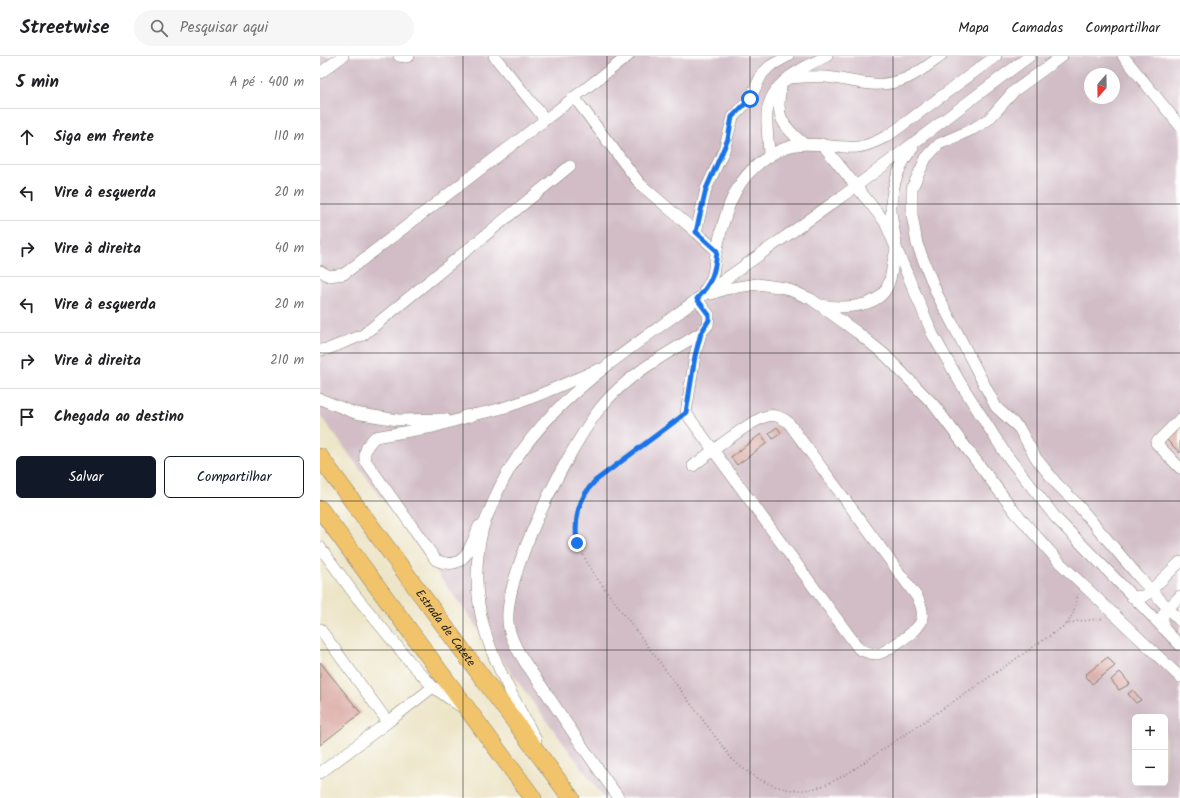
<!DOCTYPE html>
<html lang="pt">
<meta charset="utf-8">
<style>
body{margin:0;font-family:Kalam,sans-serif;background:#f6f6f6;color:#202124}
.controls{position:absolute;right:12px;bottom:12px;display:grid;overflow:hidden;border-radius:6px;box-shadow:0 4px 16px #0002}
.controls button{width:36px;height:36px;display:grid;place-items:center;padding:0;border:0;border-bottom:1px solid #e0e0e0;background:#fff;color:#202124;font:20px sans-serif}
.compass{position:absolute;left:764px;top:12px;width:36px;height:36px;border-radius:50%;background:#fff;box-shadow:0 4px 16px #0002;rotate:200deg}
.stop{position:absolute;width:12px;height:12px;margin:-9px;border:3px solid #1a73e8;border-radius:50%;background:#fff}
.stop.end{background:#1a73e8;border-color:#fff;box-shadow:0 1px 4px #0008}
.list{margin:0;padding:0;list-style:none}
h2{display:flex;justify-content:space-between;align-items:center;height:52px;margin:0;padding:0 16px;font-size:17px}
h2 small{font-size:13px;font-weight:400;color:#757577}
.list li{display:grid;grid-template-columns:26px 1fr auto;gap:12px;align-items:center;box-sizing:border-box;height:56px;padding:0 16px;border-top:1px solid #e0e0e0}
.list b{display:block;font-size:15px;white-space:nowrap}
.list em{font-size:13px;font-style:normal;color:#757577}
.actions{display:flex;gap:8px;padding:12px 16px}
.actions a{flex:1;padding:9px 0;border:1px solid #111827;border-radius:6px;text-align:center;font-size:14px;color:#111827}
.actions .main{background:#111827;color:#fff}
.icon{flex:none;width:22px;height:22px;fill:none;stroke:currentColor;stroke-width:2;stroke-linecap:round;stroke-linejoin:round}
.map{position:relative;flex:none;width:860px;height:742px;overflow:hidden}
header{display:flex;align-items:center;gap:24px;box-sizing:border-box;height:56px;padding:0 20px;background:#fff;border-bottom:1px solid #e0e0e0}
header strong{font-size:19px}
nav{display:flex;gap:22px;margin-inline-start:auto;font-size:14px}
.search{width:280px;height:36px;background:#f6f6f6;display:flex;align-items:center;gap:10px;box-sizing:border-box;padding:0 14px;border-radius:22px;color:#757577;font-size:15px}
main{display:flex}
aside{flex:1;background:#fff}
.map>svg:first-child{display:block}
.industrial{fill:#d2bdc6;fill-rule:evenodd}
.building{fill:#d9a7a0}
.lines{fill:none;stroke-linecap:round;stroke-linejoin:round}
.minor-casing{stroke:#848072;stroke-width:12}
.highway-casing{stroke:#848072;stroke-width:18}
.path{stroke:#848072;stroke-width:1.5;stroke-dasharray:1 3;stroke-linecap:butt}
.minor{stroke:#fff;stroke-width:11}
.highway{stroke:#f1c36a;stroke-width:17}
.route{stroke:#1a73e8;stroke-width:5}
.grid{fill:none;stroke:#1c1c1c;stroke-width:1;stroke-opacity:0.55}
.labels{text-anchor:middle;stroke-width:3.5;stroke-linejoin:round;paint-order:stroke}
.street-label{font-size:12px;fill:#1c1c1c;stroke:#fff}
</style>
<header>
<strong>Streetwise</strong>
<div class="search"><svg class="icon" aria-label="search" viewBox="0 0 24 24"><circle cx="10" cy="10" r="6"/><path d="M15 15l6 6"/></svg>Pesquisar aqui</div>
<nav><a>Mapa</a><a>Camadas</a><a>Compartilhar</a></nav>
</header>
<main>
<aside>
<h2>5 min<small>A pé · 400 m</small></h2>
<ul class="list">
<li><svg class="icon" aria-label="ahead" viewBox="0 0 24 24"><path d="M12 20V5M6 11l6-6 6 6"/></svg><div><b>Siga em frente</b></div><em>110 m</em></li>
<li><svg class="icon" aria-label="left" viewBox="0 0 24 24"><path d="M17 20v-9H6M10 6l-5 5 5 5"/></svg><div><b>Vire à esquerda</b></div><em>20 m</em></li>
<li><svg class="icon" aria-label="right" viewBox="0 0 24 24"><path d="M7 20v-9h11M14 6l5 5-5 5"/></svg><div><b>Vire à direita</b></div><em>40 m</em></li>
<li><svg class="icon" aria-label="left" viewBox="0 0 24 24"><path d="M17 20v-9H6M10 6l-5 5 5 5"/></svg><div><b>Vire à esquerda</b></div><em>20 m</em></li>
<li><svg class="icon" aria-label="right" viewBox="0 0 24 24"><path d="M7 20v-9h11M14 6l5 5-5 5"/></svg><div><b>Vire à direita</b></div><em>210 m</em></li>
<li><svg class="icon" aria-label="arrive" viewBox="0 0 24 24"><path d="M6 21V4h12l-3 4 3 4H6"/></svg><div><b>Chegada ao destino</b></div></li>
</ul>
<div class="actions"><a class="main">Salvar</a><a>Compartilhar</a></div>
</aside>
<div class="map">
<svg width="860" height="742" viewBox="0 0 860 742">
<rect width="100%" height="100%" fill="#fff"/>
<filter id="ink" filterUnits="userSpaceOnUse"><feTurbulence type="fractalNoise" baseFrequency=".025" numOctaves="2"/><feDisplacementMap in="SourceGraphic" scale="8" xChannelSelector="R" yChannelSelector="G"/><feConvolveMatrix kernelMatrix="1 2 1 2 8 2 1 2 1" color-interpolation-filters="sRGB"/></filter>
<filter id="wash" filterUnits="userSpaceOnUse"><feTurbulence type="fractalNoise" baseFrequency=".012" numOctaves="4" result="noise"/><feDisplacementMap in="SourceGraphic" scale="16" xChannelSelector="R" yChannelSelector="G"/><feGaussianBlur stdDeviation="0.9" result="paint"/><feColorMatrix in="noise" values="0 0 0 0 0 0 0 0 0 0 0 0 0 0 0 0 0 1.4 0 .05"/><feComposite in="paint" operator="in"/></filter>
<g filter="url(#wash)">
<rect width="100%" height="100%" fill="#ede5c8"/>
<path class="industrial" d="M0,0h860v742h-576l-284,-383zM770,18h24v24h-24zM815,661h30v66h-30z"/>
<g id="blocks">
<g class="building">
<polygon points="860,365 860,397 844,381"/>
<polygon points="457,371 461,377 453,383 449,377"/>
<polygon points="441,378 447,387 417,409 411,401"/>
<polygon points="788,601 795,610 772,628 765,619"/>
<polygon points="0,606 41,657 0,689"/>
<polygon points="800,616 810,628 799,634 791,624"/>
<polygon points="813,634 821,644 816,647 808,638"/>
</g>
</g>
</g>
<g filter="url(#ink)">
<use href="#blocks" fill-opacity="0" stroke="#848072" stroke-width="1"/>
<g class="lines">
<g class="minor-casing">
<g id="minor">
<polyline points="79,0 86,1 89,0"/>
<polyline points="174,0 225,63"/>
<polyline points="742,0 694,35 669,63 653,73 619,88 606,102 592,132 592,159 597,188 617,238 676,351 699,372 716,402 736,427 757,448 818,520 860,565"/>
<polyline points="803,0 860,70"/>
<polyline points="0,17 23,0"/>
<path d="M469,22c12,-1 24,-2 37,-1 29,3 51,14 81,1 13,-6 23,-14 34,-22"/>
<path d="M461,32c-6,27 1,38 22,55"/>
<polyline points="254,41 320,128 376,176"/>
<polyline points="502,88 565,166 613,279 641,328 685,397 736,462 860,589"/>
<path d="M449,101c0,-14 -3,-30 -2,-44 3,-31 36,-46 60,-57"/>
<polyline points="397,195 376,176 386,133 404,94 413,61 430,43 442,18 450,10 468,0"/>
<polyline points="0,215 9,220 24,218 308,0"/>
<path d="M384,235c12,-14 9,-25 13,-42 9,-43 20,-78 63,-99 26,-12 50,-1 78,-3 11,-1 21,-7 31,-12l107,-79"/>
<polyline points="391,238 405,233 437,228 465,232 491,243 538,277 565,299 613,348 695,456 740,507 860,621"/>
<path d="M501,249c19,4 55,3 65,-16 5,-8 6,-18 7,-27 1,-5 3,-10 3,-15 0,-14 -6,-28 -5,-43 2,-20 9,-41 22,-56"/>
<polyline points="0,294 8,293 43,279 250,110"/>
<polyline points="0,343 35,357 78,364 125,363"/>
<path d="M144,360c47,-5 92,-29 135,-47"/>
<path d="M151,360l-38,11 -58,10c-8,8 -11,13 -10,23l71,100c29,13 34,-13 43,-34"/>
<polyline points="860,363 836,387 860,412"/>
<path d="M373,410c14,-11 60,-48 75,-50 8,-2 14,2 20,6l129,175c13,24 1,32 -18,45 -7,4 -14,11 -22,12 -7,0 -13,-3 -18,-5l-173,-236 9,-58 6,-22"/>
<polyline points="0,491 35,539 90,606 113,631 140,650"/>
<polyline points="812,541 825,540 860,506"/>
<polyline points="843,572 843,558 860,540"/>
<polyline points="0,573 68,666 0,717"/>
<polyline points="68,666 113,631"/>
<path d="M216,684c-37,-70 -73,-126 -54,-208 2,-10 7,-19 10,-27 33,-86 114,-139 185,-191 53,-39 107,-76 160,-114 65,-47 128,-97 193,-144"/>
<path d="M299,742c-26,-35 -50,-71 -74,-107 -13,-19 -30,-39 -36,-62 -11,-47 62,-186 93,-223 26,-32 64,-52 99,-73l7,-8 1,-10 -12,-16"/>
</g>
</g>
<g class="highway-casing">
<g id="highway">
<path id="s1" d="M0,401l251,341"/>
<polyline points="0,453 213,742"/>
</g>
</g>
<g class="path">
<path d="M358,363l-83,62c-31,33 -21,62 1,96l136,182c25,23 56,39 90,27 10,-4 19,-9 28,-14l217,-148 12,-3 24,-2"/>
<polyline points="747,568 753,558 758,538"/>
</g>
<use href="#minor" class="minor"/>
<use href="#highway" class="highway"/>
</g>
</g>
<g class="lines" filter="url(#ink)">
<path class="route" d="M257,487c-3,-24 1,-44 18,-62l91,-68 9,-57 6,-23 8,-13v-5l-12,-16c15,-17 18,-26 20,-48l-21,-19 10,-43 22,-50 4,-22 18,-18"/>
</g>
<path class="grid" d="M143,0v742M287,0v742M430,0v742M573,0v742M717,0v742M0,148h860M0,297h860M0,445h860M0,594h860"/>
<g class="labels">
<g class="street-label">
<text dy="4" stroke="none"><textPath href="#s1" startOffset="212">Estrada de Catete</textPath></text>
</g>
</g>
</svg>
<div class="controls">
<button>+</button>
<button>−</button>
</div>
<svg class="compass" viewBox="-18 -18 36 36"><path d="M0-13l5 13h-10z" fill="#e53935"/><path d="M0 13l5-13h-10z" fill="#757577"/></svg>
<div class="stop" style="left:430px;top:43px"></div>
<div class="stop end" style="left:257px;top:487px"></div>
</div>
</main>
